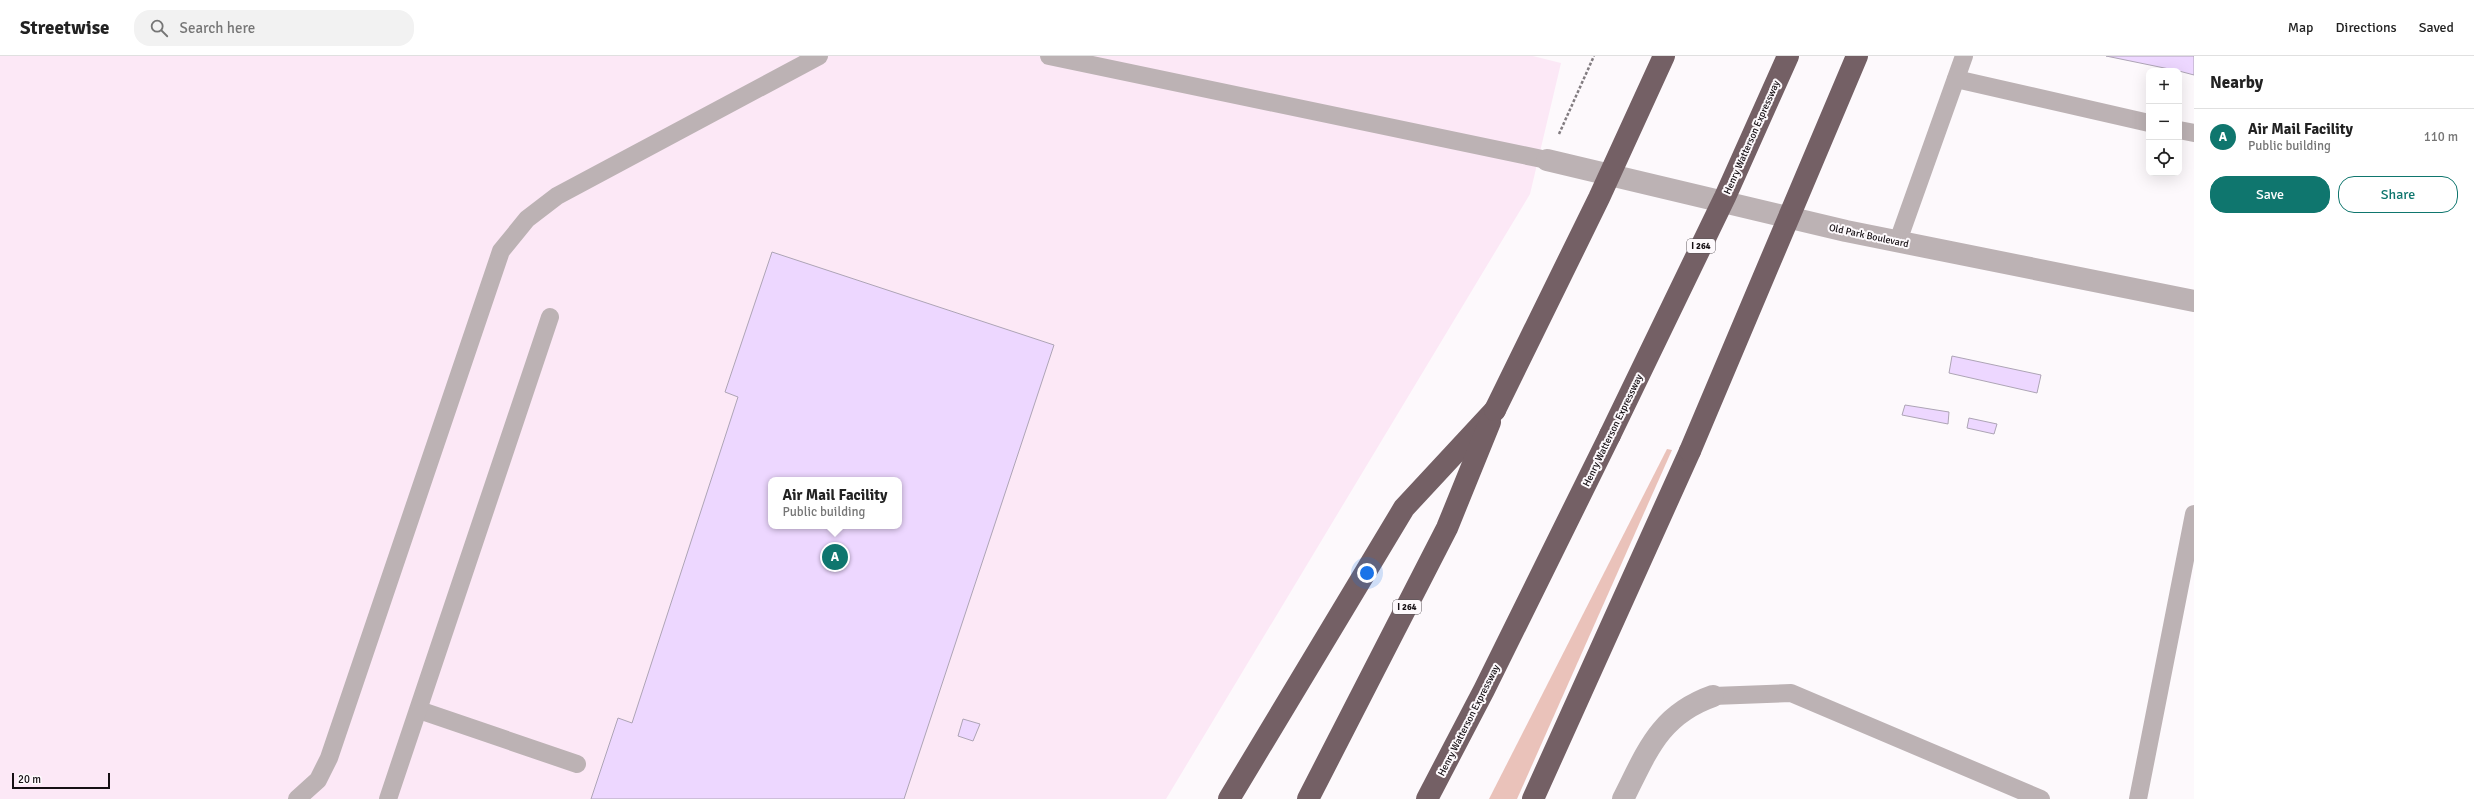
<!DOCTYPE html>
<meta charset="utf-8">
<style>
body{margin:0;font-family:Signika,sans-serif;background:#f2f2f2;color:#222}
.controls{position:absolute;right:12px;top:12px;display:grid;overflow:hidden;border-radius:8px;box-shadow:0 4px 16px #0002}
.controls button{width:36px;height:36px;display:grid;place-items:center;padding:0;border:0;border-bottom:1px solid #e0e0e0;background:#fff;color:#222;font:20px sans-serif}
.scale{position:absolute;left:12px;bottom:10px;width:98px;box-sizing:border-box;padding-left:4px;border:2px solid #150f13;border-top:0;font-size:11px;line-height:14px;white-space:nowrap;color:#150f13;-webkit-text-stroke:3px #fdf9fc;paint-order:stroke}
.you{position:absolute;left:1367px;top:517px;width:14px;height:14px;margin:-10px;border:3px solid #fff;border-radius:50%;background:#1a73e8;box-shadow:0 0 0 6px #1a73e833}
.badge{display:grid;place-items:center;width:26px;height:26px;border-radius:50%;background:#0f766e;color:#fff;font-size:13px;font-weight:700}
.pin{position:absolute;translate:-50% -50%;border:2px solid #fff;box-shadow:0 1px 4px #0006}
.popup{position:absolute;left:768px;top:421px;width:134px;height:52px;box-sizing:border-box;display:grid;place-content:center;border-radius:8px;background:#fff;filter:drop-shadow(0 1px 3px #0005);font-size:13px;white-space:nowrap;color:#767676}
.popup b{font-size:15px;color:#222}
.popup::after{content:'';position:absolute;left:50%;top:100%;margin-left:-8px;border:8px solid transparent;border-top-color:#fff}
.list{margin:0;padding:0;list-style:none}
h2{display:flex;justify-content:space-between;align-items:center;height:52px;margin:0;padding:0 16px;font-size:17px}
h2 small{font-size:13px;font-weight:400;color:#767676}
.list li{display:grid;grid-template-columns:26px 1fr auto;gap:12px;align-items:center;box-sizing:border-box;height:56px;padding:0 16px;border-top:1px solid #e0e0e0}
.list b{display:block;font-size:15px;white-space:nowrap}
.list p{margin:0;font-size:13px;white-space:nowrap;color:#767676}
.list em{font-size:13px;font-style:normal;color:#767676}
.actions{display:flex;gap:8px;padding:12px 16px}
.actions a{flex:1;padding:9px 0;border:1px solid #0f766e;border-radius:16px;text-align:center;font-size:14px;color:#0f766e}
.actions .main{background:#0f766e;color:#fff}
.icon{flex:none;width:22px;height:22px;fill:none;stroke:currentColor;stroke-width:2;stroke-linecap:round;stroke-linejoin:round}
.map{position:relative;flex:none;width:2194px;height:743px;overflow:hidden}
header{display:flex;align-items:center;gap:24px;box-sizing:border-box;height:56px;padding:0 20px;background:#fff;border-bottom:1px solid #e0e0e0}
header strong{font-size:19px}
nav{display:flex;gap:22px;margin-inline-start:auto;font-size:14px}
.search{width:280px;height:36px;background:#f2f2f2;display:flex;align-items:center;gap:10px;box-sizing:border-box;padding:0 14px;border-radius:16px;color:#767676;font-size:15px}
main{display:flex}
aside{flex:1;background:#fff}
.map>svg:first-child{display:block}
.built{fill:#fce8f6;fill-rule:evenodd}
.green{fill:#eac2ba}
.building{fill:#edd7ff;stroke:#ada4b5;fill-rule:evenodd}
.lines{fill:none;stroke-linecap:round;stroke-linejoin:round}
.path{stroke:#827c80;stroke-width:2.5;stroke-dasharray:3 2;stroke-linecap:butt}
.service{stroke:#bcb2b4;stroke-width:18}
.minor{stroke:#bcb2b4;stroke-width:22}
.motorway{stroke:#746065;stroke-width:22}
.motorway-bridge{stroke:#746065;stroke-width:22}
.labels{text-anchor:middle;stroke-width:4;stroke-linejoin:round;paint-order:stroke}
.shield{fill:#fdf9fc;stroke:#5b5559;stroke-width:1}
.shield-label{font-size:9px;font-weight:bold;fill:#150f13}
.street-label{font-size:10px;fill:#150f13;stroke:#fdf9fc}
</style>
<header>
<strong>Streetwise</strong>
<div class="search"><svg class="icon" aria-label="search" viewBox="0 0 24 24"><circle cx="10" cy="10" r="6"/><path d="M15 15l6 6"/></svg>Search here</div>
<nav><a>Map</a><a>Directions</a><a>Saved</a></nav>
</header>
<main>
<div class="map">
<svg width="2194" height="743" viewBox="0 0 2194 743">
<rect width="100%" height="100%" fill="#fdf9fc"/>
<path class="built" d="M0,0h1533l28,7 -31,131 -364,605h-1166zM771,424h128v46h-128z"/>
<polygon class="green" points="1667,393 1672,394 1517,743 1489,743"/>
<g class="building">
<polygon points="2106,0 2194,0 2194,19 2179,15"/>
<path d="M772,196l282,93 -150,454h-313l27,-81 14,5 106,-326 -13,-5zM771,424h128v46h-128z"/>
<polygon points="1952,300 2041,319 2037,337 1949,317"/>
<polygon points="1905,349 1949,356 1948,368 1902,359"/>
<polygon points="1969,362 1997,368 1994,378 1967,372"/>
<polygon points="963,663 980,668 973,685 958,680"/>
</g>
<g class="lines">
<polyline class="path" points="1559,78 1594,0"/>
<g class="service">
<polyline points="1049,0 1547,104"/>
<polyline points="1956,23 2149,67"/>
<polyline points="2179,74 2194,77"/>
<polyline points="1898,185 1964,0"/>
<polyline points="1713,640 1791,637 2041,743"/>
<polyline points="419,654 577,708"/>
<polyline points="297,743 318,724 329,702 501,195 527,163 557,140 819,0"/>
<polyline points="388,743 550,261"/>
<polyline points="2138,743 2194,458"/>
</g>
<g class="minor">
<polyline points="1547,104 1846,175 2194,245"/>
<path d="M1623,743c24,-47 36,-84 90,-103"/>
</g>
<g class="motorway">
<polyline points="1229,743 1404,452 1495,354"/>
<polyline points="1308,743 1447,472 1490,366"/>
<polyline points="1427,743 1484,634 1610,379"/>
<polyline points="1533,743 1690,395"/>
</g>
<g class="motorway-bridge">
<polyline points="1495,354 1599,142 1664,0"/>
<polyline points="1610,379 1725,141 1788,0"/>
<polyline points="1690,395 1857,0"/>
</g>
</g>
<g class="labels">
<g class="shield">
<rect x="1687" y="183" width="28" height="14" rx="3"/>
<rect x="1393" y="544" width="28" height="14" rx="3"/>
</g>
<g class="shield-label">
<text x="1701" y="193">I 264</text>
<text x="1407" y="554">I 264</text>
</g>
<g class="street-label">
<text transform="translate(1751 81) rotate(-66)" y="4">Henry Watterson Expressway</text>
<text transform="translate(1869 179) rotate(12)" y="4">Old Park Boulevard</text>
<text transform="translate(1612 374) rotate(-64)" y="4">Henry Watterson Expressway</text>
<text transform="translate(1468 664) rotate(-63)" y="4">Henry Watterson Expressway</text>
</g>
</g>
</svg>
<div class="controls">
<button>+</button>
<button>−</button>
<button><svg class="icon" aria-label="locate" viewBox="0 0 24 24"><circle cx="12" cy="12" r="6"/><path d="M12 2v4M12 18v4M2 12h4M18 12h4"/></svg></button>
</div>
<div class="scale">20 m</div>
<div class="you"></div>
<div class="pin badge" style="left:835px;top:501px">A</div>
<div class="popup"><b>Air Mail Facility</b>Public building</div>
</div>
<aside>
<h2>Nearby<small></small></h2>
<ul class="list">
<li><span class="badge">A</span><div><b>Air Mail Facility</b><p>Public building</p></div><em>110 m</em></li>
</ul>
<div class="actions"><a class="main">Save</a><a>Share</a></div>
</aside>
</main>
